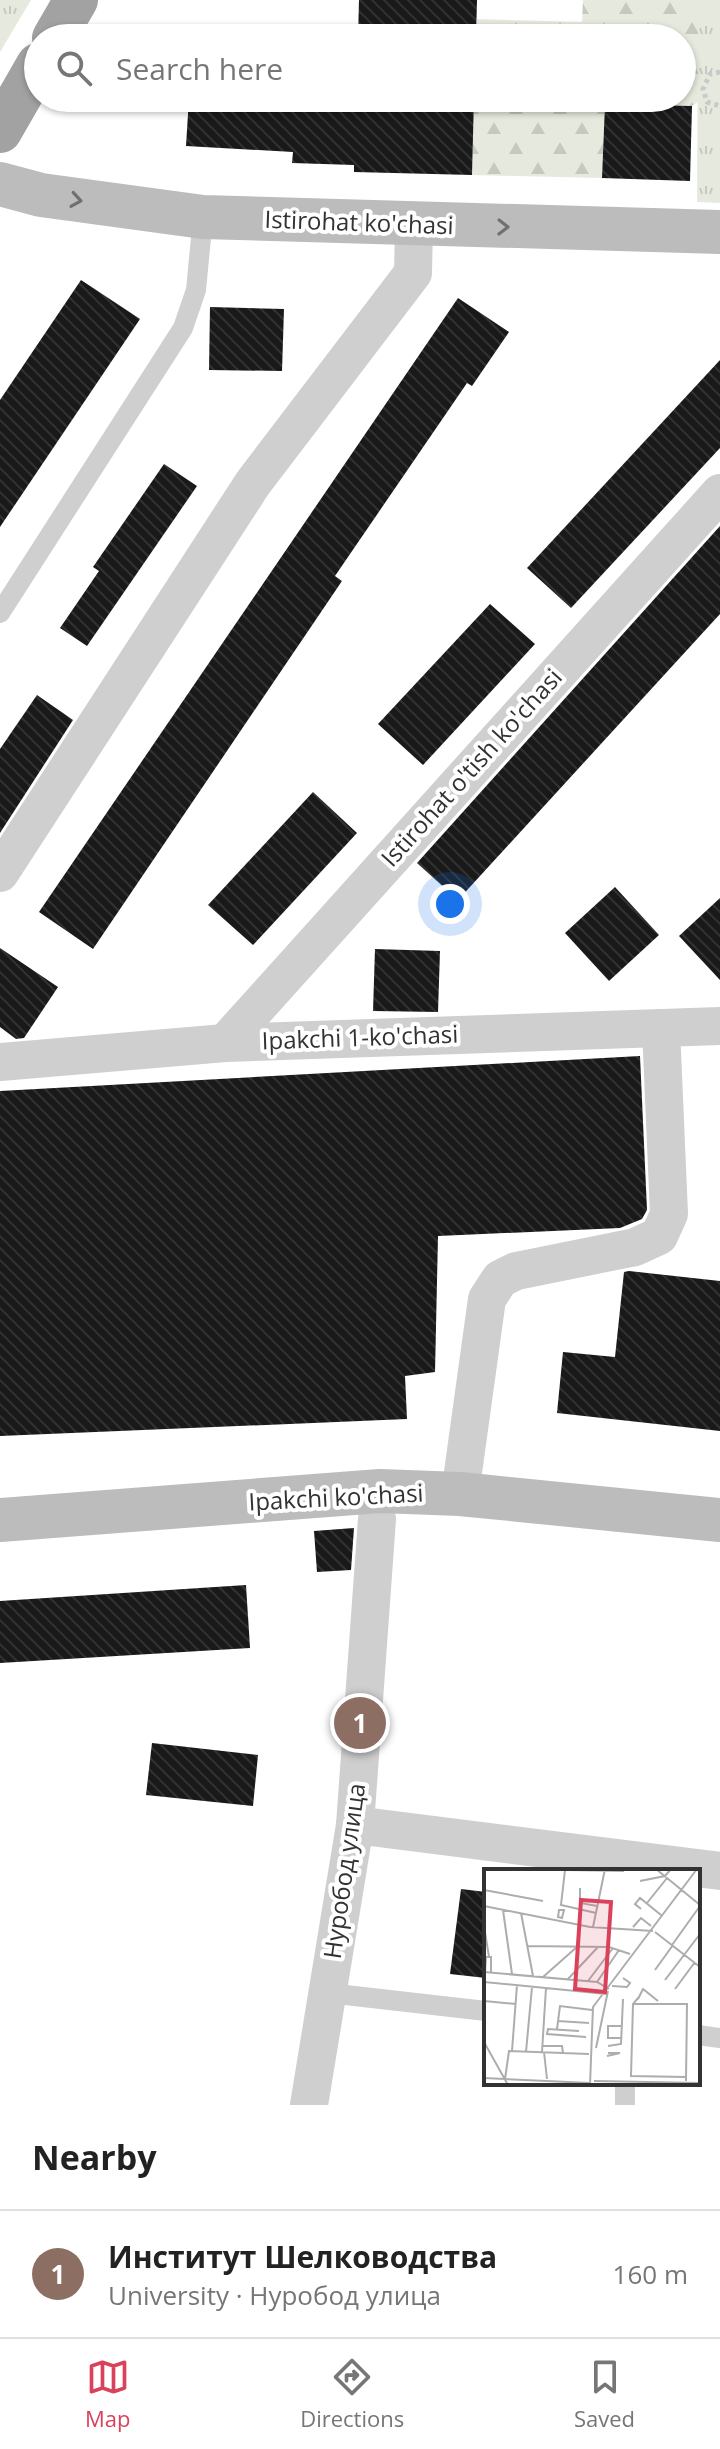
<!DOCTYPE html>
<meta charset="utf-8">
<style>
body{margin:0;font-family:"Open Sans",sans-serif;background:#f6f6f6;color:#222}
.you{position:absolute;left:450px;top:904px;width:28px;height:28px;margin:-20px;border:6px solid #fff;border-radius:50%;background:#1a73e8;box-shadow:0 0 0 12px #1a73e833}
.badge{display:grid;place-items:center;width:52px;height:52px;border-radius:50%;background:#da425c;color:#fff;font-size:26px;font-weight:700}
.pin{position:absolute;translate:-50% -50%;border:4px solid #fff;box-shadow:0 2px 8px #0006}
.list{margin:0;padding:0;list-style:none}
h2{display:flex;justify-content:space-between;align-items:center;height:104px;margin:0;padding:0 32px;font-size:34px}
h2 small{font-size:26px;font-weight:400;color:#767676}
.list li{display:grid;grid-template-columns:52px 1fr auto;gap:24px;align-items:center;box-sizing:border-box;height:128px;padding:0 32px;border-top:2px solid #e0e0e0}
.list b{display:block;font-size:30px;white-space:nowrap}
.list p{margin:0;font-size:26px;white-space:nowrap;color:#767676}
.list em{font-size:26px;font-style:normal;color:#767676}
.icon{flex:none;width:44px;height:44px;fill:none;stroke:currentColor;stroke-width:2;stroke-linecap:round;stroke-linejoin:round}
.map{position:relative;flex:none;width:720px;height:2105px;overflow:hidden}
.search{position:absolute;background:#fff;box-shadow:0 2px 6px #0004;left:24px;right:24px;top:24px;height:88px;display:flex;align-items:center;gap:20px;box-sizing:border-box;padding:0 28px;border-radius:44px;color:#767676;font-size:30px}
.sheet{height:232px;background:#fff}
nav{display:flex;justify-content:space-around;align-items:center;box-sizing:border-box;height:112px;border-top:2px solid #e0e0e0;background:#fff;font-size:22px;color:#767676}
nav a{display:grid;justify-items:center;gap:4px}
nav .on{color:#da425c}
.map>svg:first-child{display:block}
.grass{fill:url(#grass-tufts)}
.forest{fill:url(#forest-firs)}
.building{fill:url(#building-back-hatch)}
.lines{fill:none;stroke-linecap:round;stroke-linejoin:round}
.path{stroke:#c9c9c9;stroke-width:5;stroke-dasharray:4 4;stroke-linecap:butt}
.service{stroke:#cfcfcf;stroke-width:20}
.minor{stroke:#cfcfcf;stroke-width:38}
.secondary{stroke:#bcbcbc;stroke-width:44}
.trunk{stroke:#a2a2a2;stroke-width:44}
.oneway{stroke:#707070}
.labels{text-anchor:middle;stroke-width:8;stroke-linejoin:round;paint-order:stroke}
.street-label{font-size:24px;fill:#323232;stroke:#fff}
.inset-road{fill:none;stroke:#adadad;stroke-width:2}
.view{fill:#da425c;fill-opacity:0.15;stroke:#da425c;stroke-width:4}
.inset-edge{fill:none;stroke:#323232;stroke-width:4}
</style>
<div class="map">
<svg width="720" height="2105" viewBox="0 0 720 2105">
<defs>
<pattern id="grass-tufts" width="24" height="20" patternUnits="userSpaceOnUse" patternTransform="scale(2)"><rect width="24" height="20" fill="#e6eade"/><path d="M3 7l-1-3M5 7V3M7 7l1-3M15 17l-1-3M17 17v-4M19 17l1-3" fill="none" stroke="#c6c9bf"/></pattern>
<pattern id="forest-firs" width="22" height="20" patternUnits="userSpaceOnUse" patternTransform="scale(2)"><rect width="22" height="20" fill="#e6eade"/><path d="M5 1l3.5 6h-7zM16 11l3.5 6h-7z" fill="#c6c9bf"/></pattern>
<pattern id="building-back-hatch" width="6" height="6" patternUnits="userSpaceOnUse" patternTransform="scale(2)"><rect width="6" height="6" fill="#191919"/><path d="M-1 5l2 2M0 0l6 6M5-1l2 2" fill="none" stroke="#323232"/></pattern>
</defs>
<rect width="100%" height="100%" fill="#fff"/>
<g class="grass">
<polygon points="0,0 31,0 0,52"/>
<polygon points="698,0 720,0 720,203 697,202"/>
</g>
<polygon class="forest" points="583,0 698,0 698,102 692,106 605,104 602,178 472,175 474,98 682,98 682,38 476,38 477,19 582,22"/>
<g class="building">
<polygon points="359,0 477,0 476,38 358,38"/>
<polygon points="189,98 474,98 472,175 354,172 354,165 292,163 293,152 186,146"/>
<polygon points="605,104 692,106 690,181 602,178"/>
<polygon points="81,280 140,319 0,527 0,400"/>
<polygon points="458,298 509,332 472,386 467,383 335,576 342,581 93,949 39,912"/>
<polygon points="210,307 284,309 282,371 209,370"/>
<polygon points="720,360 720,448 571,608 527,568"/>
<polygon points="164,464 197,486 87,646 60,628 99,571 93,567"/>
<polygon points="720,526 720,614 458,900 417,863"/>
<polygon points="490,604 535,644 423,765 378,724"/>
<polygon points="37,695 73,720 0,833 0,749"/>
<polygon points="313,792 357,833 253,945 208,905"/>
<polygon points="615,887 659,935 609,981 565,933"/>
<polygon points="720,898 720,980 679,936"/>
<polygon points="0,948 58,987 24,1038 16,1039 0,1027"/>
<polygon points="375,949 440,951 438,1012 373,1011"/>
<polygon points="640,1056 647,1210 642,1219 620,1228 438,1236 435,1372 405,1376 407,1419 0,1436 0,1091"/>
<polygon points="629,1271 720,1281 720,1431 557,1413 563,1352 615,1357 624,1272"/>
<polygon points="354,1528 351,1570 317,1572 314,1531"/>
<polygon points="246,1585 250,1648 0,1663 0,1601"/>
<polygon points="152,1743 258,1755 253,1806 146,1795"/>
<polygon points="461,1889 486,1892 486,1978 450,1974"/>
</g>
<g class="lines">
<polyline class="path" points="720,72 710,74 703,89 707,102 720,106"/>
<g class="service">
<polyline points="0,613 183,328 196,290 203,217"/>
<polyline points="328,1993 486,2011"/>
<polyline points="698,2035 720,2038"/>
<polyline points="625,2083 625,2105"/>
</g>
<g class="minor">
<polyline points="0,873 253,483 413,273 414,225"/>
<polyline points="225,1043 720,493"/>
<polyline points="0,1062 225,1043 720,1026"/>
<polyline points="460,1494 487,1299 500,1279 516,1271 635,1247 659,1236 669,1214 661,1028"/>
<polyline points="355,1825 720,1871"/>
<polyline points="309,2105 355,1825 377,1519"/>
</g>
<g class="secondary">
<polyline points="0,184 41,195 203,217 720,232"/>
<polyline points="0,1520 380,1491 460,1494 720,1520"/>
</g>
<g class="trunk">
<polyline points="54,38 76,0"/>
<polyline points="0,131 38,65"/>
</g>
</g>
<defs><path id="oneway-chevron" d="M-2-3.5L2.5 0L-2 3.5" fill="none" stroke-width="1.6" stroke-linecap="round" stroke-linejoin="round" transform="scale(2)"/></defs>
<g class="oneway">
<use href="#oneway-chevron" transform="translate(76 200) rotate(9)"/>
<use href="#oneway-chevron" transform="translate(503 227) rotate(1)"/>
</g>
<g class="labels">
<g class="street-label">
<text transform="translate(359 223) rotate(2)" y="8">Istirohat ko'chasi</text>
<text transform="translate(472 768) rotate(-48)" y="8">Istirohat o'tish ko'chasi</text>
<text transform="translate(360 1038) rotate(-2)" y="8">Ipakchi 1-ko'chasi</text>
<text transform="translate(336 1498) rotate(-3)" y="8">Ipakchi ko'chasi</text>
<text transform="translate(345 1871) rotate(-82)" y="8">Нуробод улица</text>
</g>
</g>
<g transform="translate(484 1869)">
<rect width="216" height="216" fill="#fff"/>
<path class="inset-road" d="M27,0l113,2M172,0l44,36M81,1l-4,35 35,8M156,12l25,-5 6,-7M96,19v15l17,3M0,21l59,11M163,34l20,-25M0,37l106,21 63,4M157,40l-6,-5 5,-6 21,17M19,41l9,64M75,41h5l-2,8 -4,-1zM37,44l12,63M0,57l5,31M109,58l12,-58M149,58l8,-9 10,8M171,63l45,35M188,76l28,-39M43,77l82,1 21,7M171,101l18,-25M0,103l113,10 12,7M1,103l1,-15h5v16M59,108l35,-31M84,110l30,-32M181,111l35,-46M104,112l25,-33M0,113l122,12M113,113l22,-32M128,117l15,1 3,-4 -7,-5M191,120l20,-27M154,129l-5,6 -2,72 55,1M154,130l5,-10 15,12M0,132l32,3M149,135h54l-1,77M74,152l31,2M73,160l3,-23 32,4M95,162l-31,-2 -1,5 39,3M137,169h-13v-12h14M0,173l24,43M58,177h20l1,7M124,177l13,-2 2,-45M112,179l12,-57M28,182l5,-66M42,183l6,-65M58,183l4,-64M60,183l3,27M123,187l13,-3h-12M0,209l106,5M21,210l4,-28 80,3M110,212l106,2M106,216l3,-78 104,-138"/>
<path class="view" d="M97,31l30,2 -6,90 -30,-3z"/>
<rect width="216" height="216" class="inset-edge"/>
</g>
</svg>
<div class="you"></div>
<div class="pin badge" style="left:360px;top:1723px;background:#8d6e63">1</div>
<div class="search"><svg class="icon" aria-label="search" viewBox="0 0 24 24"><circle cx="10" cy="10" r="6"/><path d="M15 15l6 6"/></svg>Search here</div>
</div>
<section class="sheet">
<h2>Nearby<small></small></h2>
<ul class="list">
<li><span class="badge" style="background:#8d6e63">1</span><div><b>Институт Шелководства</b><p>University · Нуробод улица</p></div><em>160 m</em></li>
</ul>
</section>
<nav>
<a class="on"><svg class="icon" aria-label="map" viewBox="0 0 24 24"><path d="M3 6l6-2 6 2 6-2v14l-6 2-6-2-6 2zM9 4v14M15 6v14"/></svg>Map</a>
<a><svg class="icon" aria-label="directions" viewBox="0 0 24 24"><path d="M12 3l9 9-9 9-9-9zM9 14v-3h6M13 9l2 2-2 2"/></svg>Directions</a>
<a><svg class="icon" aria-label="saved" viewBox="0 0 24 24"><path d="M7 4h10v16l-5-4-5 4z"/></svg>Saved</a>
</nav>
